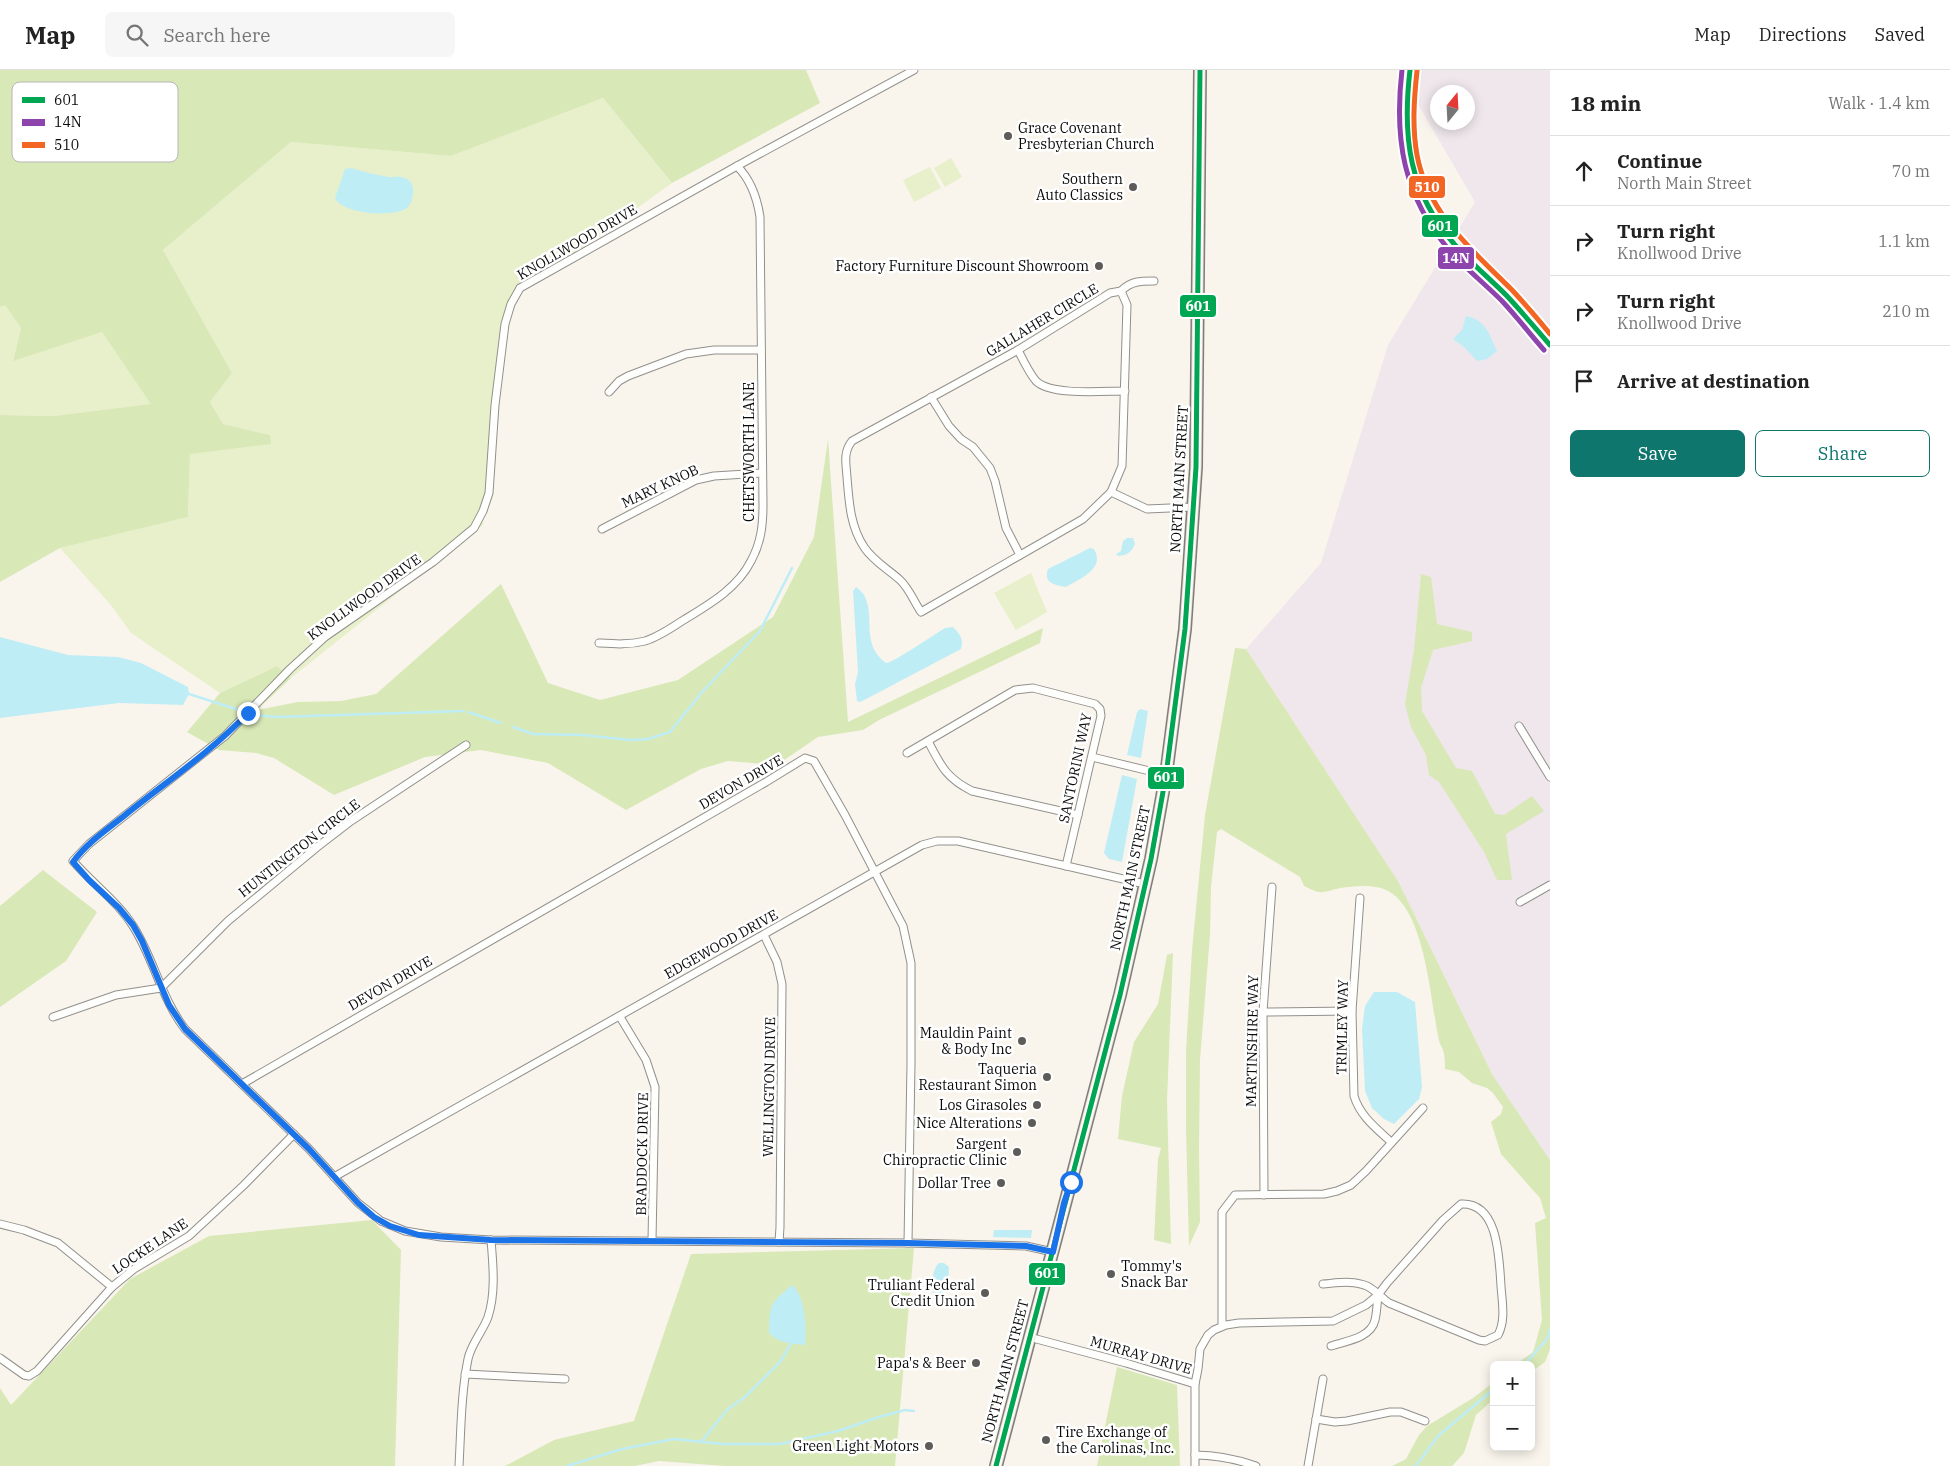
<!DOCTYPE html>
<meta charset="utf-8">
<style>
body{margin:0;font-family:"IBM Plex Serif",serif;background:#f6f6f6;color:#222}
.controls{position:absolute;right:15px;bottom:15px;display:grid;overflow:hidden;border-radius:8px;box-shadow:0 2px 12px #0003}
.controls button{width:45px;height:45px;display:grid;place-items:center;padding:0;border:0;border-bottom:1px solid #e0e0e0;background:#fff;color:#222;font:25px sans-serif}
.compass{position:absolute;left:1430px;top:15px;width:45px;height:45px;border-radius:50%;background:#fff;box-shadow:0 2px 12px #0003;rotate:18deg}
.stop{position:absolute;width:15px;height:15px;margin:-11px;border:4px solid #1a73e8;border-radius:50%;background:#fff}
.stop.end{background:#1a73e8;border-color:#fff;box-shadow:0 1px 5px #0008}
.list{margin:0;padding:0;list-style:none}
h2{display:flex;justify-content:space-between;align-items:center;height:65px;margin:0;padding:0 20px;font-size:21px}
h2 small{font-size:16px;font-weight:400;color:#767676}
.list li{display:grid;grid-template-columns:32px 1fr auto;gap:15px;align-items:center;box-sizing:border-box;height:70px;padding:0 20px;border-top:1px solid #e0e0e0}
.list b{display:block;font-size:19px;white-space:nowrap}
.list p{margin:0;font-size:16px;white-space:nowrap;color:#767676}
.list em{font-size:16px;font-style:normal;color:#767676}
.actions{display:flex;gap:10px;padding:15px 20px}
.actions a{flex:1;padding:11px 0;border:1px solid #0f766e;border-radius:8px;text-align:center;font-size:18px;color:#0f766e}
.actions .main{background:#0f766e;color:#fff}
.icon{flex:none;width:28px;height:28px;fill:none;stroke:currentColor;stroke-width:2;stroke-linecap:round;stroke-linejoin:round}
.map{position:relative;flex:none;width:1550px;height:1396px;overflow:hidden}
header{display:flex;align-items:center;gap:30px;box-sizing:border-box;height:70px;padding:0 25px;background:#fff;border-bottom:1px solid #e0e0e0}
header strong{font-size:24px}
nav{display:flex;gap:28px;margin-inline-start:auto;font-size:18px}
.search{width:350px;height:45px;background:#f6f6f6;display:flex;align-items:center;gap:12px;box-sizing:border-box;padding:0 18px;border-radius:8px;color:#767676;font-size:19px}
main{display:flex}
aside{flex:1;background:#fff}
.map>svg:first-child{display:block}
.industrial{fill:#efe7eb;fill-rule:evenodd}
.green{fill:#e7f0ca}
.forest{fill:#d9e8b7}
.water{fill:#bfedf6}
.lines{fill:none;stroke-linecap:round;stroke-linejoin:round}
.stream{stroke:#bfedf6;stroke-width:2.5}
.minor-casing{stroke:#92908c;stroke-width:9}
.primary-casing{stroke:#7f7d79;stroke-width:14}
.minor{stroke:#fefefc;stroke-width:7}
.primary{stroke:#ebe2d5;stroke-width:11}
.bus-1-casing{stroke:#fff;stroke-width:9}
.bus-2-casing{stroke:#fff;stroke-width:9}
.bus-3-casing{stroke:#fff;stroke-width:9}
.bus-1{stroke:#00a651;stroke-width:5}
.bus-2{stroke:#8e44ad;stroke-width:5}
.bus-3{stroke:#f26522;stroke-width:5}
.route{stroke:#1a73e8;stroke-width:6}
.poi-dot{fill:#5e5c59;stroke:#fff;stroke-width:2}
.labels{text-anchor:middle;stroke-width:5;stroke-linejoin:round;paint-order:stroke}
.poi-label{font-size:14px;fill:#0a0a0a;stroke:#fff;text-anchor:end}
.street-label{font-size:14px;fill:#0a0a0a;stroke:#fff}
.key{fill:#fff;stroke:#b6b6b6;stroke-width:1}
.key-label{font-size:14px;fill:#0a0a0a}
.line-badge{stroke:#fff;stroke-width:2}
.badge-label{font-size:14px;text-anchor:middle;font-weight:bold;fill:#fff}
</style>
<header>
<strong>Map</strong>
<div class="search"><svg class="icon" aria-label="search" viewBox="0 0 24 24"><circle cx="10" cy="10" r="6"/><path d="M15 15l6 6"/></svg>Search here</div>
<nav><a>Map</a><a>Directions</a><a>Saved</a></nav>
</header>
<main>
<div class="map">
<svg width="1550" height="1396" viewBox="0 0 1550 1396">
<rect width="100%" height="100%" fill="#f9f5ec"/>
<path class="industrial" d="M1398,0h152v1090l-58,-86 -94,-193 -152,-232 75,-86 67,-218 87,-143zM1438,22h30v30h-30z"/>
<g class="green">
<polygon points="603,28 672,113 515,226 495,310 483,455 291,608 277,596 220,623 131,563 110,534 60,478 188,447 190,384 270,365 223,354 210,332 232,303 163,180 291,72 451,86"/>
<polygon points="951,88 962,107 945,117 934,98"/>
<polygon points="930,97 941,118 914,132 903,110"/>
<polygon points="5,235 21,258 13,290 102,262 152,334 54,346 0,345 0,237"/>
<polygon points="1031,503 1047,542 1016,560 994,523"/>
</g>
<g class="forest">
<polygon points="0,0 806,0 820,33 672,113 603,28 451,86 291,72 163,180 232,303 210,332 223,354 270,365 271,374 190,384 188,447 60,478 0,512 0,345 54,346 151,334 102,262 13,291 21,258 5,235 0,237"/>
<polygon points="828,369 848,652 1043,558 1040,573 879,650 863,660 818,667 777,695 728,691 701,699 626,740 548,693 481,680 425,687 334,725 274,688 256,683 219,680 187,662 220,623 277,596 291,608 257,640 298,632 341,631 376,624 501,514 548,613 600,630 678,610 773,547 814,467"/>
<polygon points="1421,504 1431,507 1437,554 1472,562 1472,571 1433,580 1421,618 1422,641 1456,698 1472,701 1495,744 1504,745 1532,726 1544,741 1506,764 1512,810 1497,810 1484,782 1439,712 1429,705 1426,685 1411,657 1405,634 1414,580"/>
<path d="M1235,578l11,1 152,232 94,193 58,86v189l-5,13 -14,10v-7h-16l18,-13 9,-32 -7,-97 11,-5 -6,-20 -39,-44 -10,-32 10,-8 2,-7 -10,-14 -6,-5 -15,-5 -13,-11 -14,-3c0,-6 0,-13 -2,-19 -1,-3 -4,-7 -4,-10 -9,-39 -13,-132 -53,-150 -12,-6 -33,-4 -45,-2 -8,1 -15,5 -23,4 -4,-1 -9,-4 -14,-6l-4,-9 -79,-48 -4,3 -6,55 -1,48 -10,125 -1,91 1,71 -11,24 -3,-117v-78l6,-101 13,-135z"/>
<polygon points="43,800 97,842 66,891 0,937 0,836"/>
<polygon points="1173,883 1167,1031 1171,1174 1154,1170 1158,1089 1161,1078 1118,1069 1122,1026 1134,972 1158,934 1167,885"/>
<polygon points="372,1150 401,1180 395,1396 0,1396 0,1318 11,1335 130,1209 209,1166"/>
<polygon points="914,1178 895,1396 725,1396 659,1391 635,1396 505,1396 554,1370 634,1351 691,1184"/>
<polygon points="1117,1297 1177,1315 1180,1396 1097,1396"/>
<polygon points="1494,1312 1494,1329 1476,1345 1464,1383 1452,1396 1392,1396 1406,1389 1419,1365 1427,1356 1473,1328"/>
</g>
<g class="water">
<path d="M351,98c13,4 26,7 38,9 5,0 11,-1 16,1 5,2 8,6 8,12 0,6 -1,13 -6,18 -13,10 -65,6 -72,-10l10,-29z"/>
<path d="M1466,246c19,3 24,19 31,35l-10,8 -10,2 -12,-13 -12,-9 9,-9z"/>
<path d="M1127,468h6l2,6c-4,9 -8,11 -17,12l-2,-2 5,-3 2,-10z"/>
<path d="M1090,478l4,1c12,20 -15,30 -28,38 -12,-2 -23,-4 -18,-18z"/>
<path d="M856,517c3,2 6,5 8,8 12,22 -4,49 22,68 7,0 49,-29 59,-35l8,-1c7,7 11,12 8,22l-91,48 -10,5 -3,-1 -2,-17 3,-12 -5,-81z"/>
<polygon points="0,567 68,585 118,587 141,593 188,617 189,624 183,635 119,633 0,648"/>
<polygon points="1140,639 1148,641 1141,688 1127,685 1137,642"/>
<polygon points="1122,705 1137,709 1122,792 1109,789 1104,783"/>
<polygon points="1374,922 1397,922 1415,932 1422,1017 1419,1029 1394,1054 1384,1049 1372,1038 1365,1021 1362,959 1365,936"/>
<polygon points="994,1160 1032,1160 1031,1168 993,1167"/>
<path d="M939,1193h5l5,4c-1,11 1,23 -9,31l-6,-2c-4,-9 -2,-27 5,-33z"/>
<path d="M792,1215c13,10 15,44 13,60 -12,-1 -27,-2 -36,-12 1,-30 0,-28 23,-48z"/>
</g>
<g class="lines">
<g class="stream">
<polyline points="189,624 242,641"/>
<polyline points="468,642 501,653"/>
<polyline points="254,645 277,647 463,641"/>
<polyline points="513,657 533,664 583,665 630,670 648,669 670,662 702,622 760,561 792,498"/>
<polyline points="1524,1295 1547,1269 1550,1260"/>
<polyline points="702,1371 727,1340 746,1326 780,1292 791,1274"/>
<polyline points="567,1396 622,1379 674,1369 723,1374 780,1374 838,1361 879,1347 905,1340 914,1341"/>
<polyline points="1416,1396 1439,1365 1494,1319"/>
</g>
<g class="minor-casing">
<g id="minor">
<path d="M914,0l-177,96 -217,122 -9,16 -6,20 -10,81 -6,88 -6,18 -9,17 -41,34 -108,75 -35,32 -65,67 -136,108 -16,17c19,22 45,41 60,65 21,33 28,72 52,103l124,120 49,54 23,18 24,10 36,6 50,3 417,3 118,3 27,6"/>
<path d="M1410,0c-9,62 -3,116 38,166 17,22 39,40 59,60 15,16 29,33 43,49"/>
<path d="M1121,221l6,14 -5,161 -11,26 -28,27 -162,93c-7,-10 -12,-24 -21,-32 -12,-11 -27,-19 -36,-33 -14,-21 -15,-46 -17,-70 -1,-13 -4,-25 5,-36l166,-91 92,-57z"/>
<path d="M1121,221c10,-10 19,-10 33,-10"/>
<path d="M1018,280c5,10 11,23 18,31 15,15 68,10 89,10"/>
<polyline points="609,322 619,311 628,306 686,284 714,280 761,280"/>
<polyline points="931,327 949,356 961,369 973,377 990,398 995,411 1006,458 1020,485"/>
<polyline points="1111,422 1147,439 1193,437"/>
<polyline points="602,459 696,410 714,406 762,403"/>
<path d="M599,573c16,1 30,2 46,-2 13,-4 25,-12 37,-20 26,-16 55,-32 69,-60 10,-18 12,-36 12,-56l-3,-288c-3,-20 -9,-37 -23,-51"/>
<polyline points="1519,656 1550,707"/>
<path d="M928,671c13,25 18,37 44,50l106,24"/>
<polyline points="907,683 1015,620 1033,618 1095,634 1100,639 1101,646 1066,796"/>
<polyline points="1092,687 1166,705"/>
<path d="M1360,828l-8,113 2,85c6,20 22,32 37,46"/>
<polyline points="1520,832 1550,815"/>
<polyline points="764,865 777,892 782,914 780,1157 779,1172"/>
<polyline points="1263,942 1352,941"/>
<polyline points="53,947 116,925 161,918 228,851 316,778 351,751 466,675"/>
<polyline points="620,947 646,990 655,1017 652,1170"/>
<polyline points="242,1014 766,712 805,688 814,691 845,745 903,856 911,893 911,993 908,1173"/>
<polyline points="334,1107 922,775 937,771 958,771 1145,814"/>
<polyline points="1264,1125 1263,942 1272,817"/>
<polyline points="0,1154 24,1160 58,1173 112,1217"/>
<polyline points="1222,1256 1222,1142 1235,1125 1324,1124 1337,1121 1351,1115 1366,1101 1423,1038"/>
<polyline points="1029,1267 1126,1293 1195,1314"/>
<path d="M1331,1276c15,-5 40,-8 44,-26 2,-8 2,-17 3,-25"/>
<polyline points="0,1288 24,1305 29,1306 37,1301 112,1217 134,1199 189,1166 244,1115 294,1064"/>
<polyline points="465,1304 565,1309"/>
<polyline points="1316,1349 1335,1352 1347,1351 1390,1342 1401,1342 1425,1351"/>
<path d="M1195,1385c21,0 41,4 61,11"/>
<path d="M459,1396c2,-36 2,-72 9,-107 3,-15 15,-28 20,-42 8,-24 5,-53 3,-77"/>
<path d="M1195,1396v-82l3,-15 2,-20 8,-14 6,-5 12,-5 13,-2 94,-2 33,-16 12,-10 9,-12 56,-63 18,-16c38,-2 38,55 40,82 1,16 5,34 -3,49l-13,6 -6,-1 -90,-37c-7,-5 -14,-13 -22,-17 -13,-6 -30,-3 -44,-2"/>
<polyline points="1308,1396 1323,1309"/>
</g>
</g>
<g class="primary-casing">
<polyline id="primary" points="996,1396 1120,925 1151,789 1166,705 1185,559 1196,397 1200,0"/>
</g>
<use href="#minor" class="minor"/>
<use href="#primary" class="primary"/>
<g class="bus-1-casing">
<g id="bus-1">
<path d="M1410,0c-8,68 -1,122 45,175 16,18 35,34 52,51 15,16 29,33 43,49"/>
<polyline points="996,1396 1120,925 1151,789 1166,705 1185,559 1196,397 1200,0"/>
</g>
</g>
<g class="bus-2-casing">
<path id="bus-2" d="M1402,0c-8,69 1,126 48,181 16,18 35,33 52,50 15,16 28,33 42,49"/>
</g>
<g class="bus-3-casing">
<path id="bus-3" d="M1417,1c-3,28 -5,56 0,84 11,59 55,95 95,135 13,14 26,29 38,44"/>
</g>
<use href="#bus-1" class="bus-1"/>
<use href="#bus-2" class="bus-2"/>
<use href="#bus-3" class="bus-3"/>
</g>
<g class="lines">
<path class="route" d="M248,643c-37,39 -82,69 -124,103 -18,14 -37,27 -51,46l16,18 30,28 14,17 9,16 27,64 16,24 124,120 49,54 16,14 16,9 29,9 72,5 417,3 118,3 27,6 11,-49 7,-21"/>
</g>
<g class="poi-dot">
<circle cx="1008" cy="66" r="5"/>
<circle cx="1133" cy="117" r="5"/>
<circle cx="1099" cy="196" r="5"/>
<circle cx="1022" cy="971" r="5"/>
<circle cx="1047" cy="1007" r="5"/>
<circle cx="1037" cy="1035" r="5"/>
<circle cx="1032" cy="1053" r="5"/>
<circle cx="1017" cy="1082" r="5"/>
<circle cx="1001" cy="1113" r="5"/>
<circle cx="1111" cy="1204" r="5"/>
<circle cx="985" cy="1223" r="5"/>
<circle cx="976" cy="1293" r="5"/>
<circle cx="1046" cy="1370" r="5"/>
<circle cx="929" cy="1376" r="5"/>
</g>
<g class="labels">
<g class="poi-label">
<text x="1018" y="63" text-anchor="start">Grace Covenant<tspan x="1018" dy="16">Presbyterian Church</tspan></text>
<text x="1123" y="114">Southern<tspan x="1123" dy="16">Auto Classics</tspan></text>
<text x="1089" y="201">Factory Furniture Discount Showroom</text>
<text x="1012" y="968">Mauldin Paint<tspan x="1012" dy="16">&amp; Body Inc</tspan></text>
<text x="1037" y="1004">Taqueria<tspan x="1037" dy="16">Restaurant Simon</tspan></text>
<text x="1027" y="1040">Los Girasoles</text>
<text x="1022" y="1058">Nice Alterations</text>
<text x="1007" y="1079">Sargent<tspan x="1007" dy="16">Chiropractic Clinic</tspan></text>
<text x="991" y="1118">Dollar Tree</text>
<text x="1121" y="1201" text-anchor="start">Tommy's<tspan x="1121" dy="16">Snack Bar</tspan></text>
<text x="975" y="1220">Truliant Federal<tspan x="975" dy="16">Credit Union</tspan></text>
<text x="966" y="1298">Papa's &amp; Beer</text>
<text x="1056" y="1367" text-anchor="start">Tire Exchange of<tspan x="1056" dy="16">the Carolinas, Inc.</tspan></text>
<text x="919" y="1381">Green Light Motors</text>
</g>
<g class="street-label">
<text transform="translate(577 172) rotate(-30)" y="5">KNOLLWOOD DRIVE</text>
<text transform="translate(1042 250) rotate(-31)" y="5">GALLAHER CIRCLE</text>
<text transform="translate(749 382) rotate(-90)" y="5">CHETSWORTH LANE</text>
<text transform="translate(1179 409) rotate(-87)" y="5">NORTH MAIN STREET</text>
<text transform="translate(660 416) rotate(-25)" y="5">MARY KNOB</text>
<text transform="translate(364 527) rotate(-36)" y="5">KNOLLWOOD DRIVE</text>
<text transform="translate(1075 698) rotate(-78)" y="5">SANTORINI WAY</text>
<text transform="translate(741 712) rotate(-30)" y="5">DEVON DRIVE</text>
<text transform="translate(299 778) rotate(-38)" y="5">HUNTINGTON CIRCLE</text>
<text transform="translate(1130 808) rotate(-78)" y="5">NORTH MAIN STREET</text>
<text transform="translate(721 874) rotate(-29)" y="5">EDGEWOOD DRIVE</text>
<text transform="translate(390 913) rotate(-30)" y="5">DEVON DRIVE</text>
<text transform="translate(1342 957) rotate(-89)" y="5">TRIMLEY WAY</text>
<text transform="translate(1252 971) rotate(-89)" y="5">MARTINSHIRE WAY</text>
<text transform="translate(769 1017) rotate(-89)" y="5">WELLINGTON DRIVE</text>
<text transform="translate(642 1084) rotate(-89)" y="5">BRADDOCK DRIVE</text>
<text transform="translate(150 1176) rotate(-34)" y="5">LOCKE LANE</text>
<text transform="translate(1141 1285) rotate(16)" y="5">MURRAY DRIVE</text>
<text transform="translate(1005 1301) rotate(-75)" y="5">NORTH MAIN STREET</text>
</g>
</g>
<rect x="12" y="12" width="166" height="80" rx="8" class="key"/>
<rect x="22" y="27" width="23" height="6" fill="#00a651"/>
<rect x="22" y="49" width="23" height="7" fill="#8e44ad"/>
<rect x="22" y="72" width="23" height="6" fill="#f26522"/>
<g class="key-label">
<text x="54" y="35">601</text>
<text x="54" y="57">14N</text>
<text x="54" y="80">510</text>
</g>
<g class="line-badge">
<rect x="1408" y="105" width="38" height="24" rx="5" fill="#f26522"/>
<rect x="1421" y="144" width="38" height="24" rx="5" fill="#00a651"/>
<rect x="1437" y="176" width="38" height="24" rx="5" fill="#8e44ad"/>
<rect x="1179" y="224" width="38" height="24" rx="5" fill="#00a651"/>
<rect x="1147" y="696" width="38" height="24" rx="5" fill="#00a651"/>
<rect x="1028" y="1192" width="38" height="24" rx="5" fill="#00a651"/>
</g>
<g class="badge-label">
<text x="1427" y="122">510</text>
<text x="1440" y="161">601</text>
<text x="1456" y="193">14N</text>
<text x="1198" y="241">601</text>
<text x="1166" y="712">601</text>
<text x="1047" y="1208">601</text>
</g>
</svg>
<div class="controls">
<button>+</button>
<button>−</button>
</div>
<svg class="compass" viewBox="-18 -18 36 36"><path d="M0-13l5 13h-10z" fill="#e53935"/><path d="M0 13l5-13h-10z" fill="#767676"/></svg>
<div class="stop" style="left:1071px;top:1112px"></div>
<div class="stop end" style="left:248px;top:643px"></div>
</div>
<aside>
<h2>18 min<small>Walk · 1.4 km</small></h2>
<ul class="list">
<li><svg class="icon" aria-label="ahead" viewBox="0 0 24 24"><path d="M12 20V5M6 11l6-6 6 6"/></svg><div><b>Continue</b><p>North Main Street</p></div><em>70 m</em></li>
<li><svg class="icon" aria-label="right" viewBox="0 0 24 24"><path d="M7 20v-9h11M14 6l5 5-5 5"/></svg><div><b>Turn right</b><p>Knollwood Drive</p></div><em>1.1 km</em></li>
<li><svg class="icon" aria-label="right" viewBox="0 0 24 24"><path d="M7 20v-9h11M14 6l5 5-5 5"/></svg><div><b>Turn right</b><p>Knollwood Drive</p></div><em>210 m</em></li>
<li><svg class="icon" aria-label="arrive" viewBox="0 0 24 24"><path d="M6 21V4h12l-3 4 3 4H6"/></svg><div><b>Arrive at destination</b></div></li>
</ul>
<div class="actions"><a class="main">Save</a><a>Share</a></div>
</aside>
</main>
